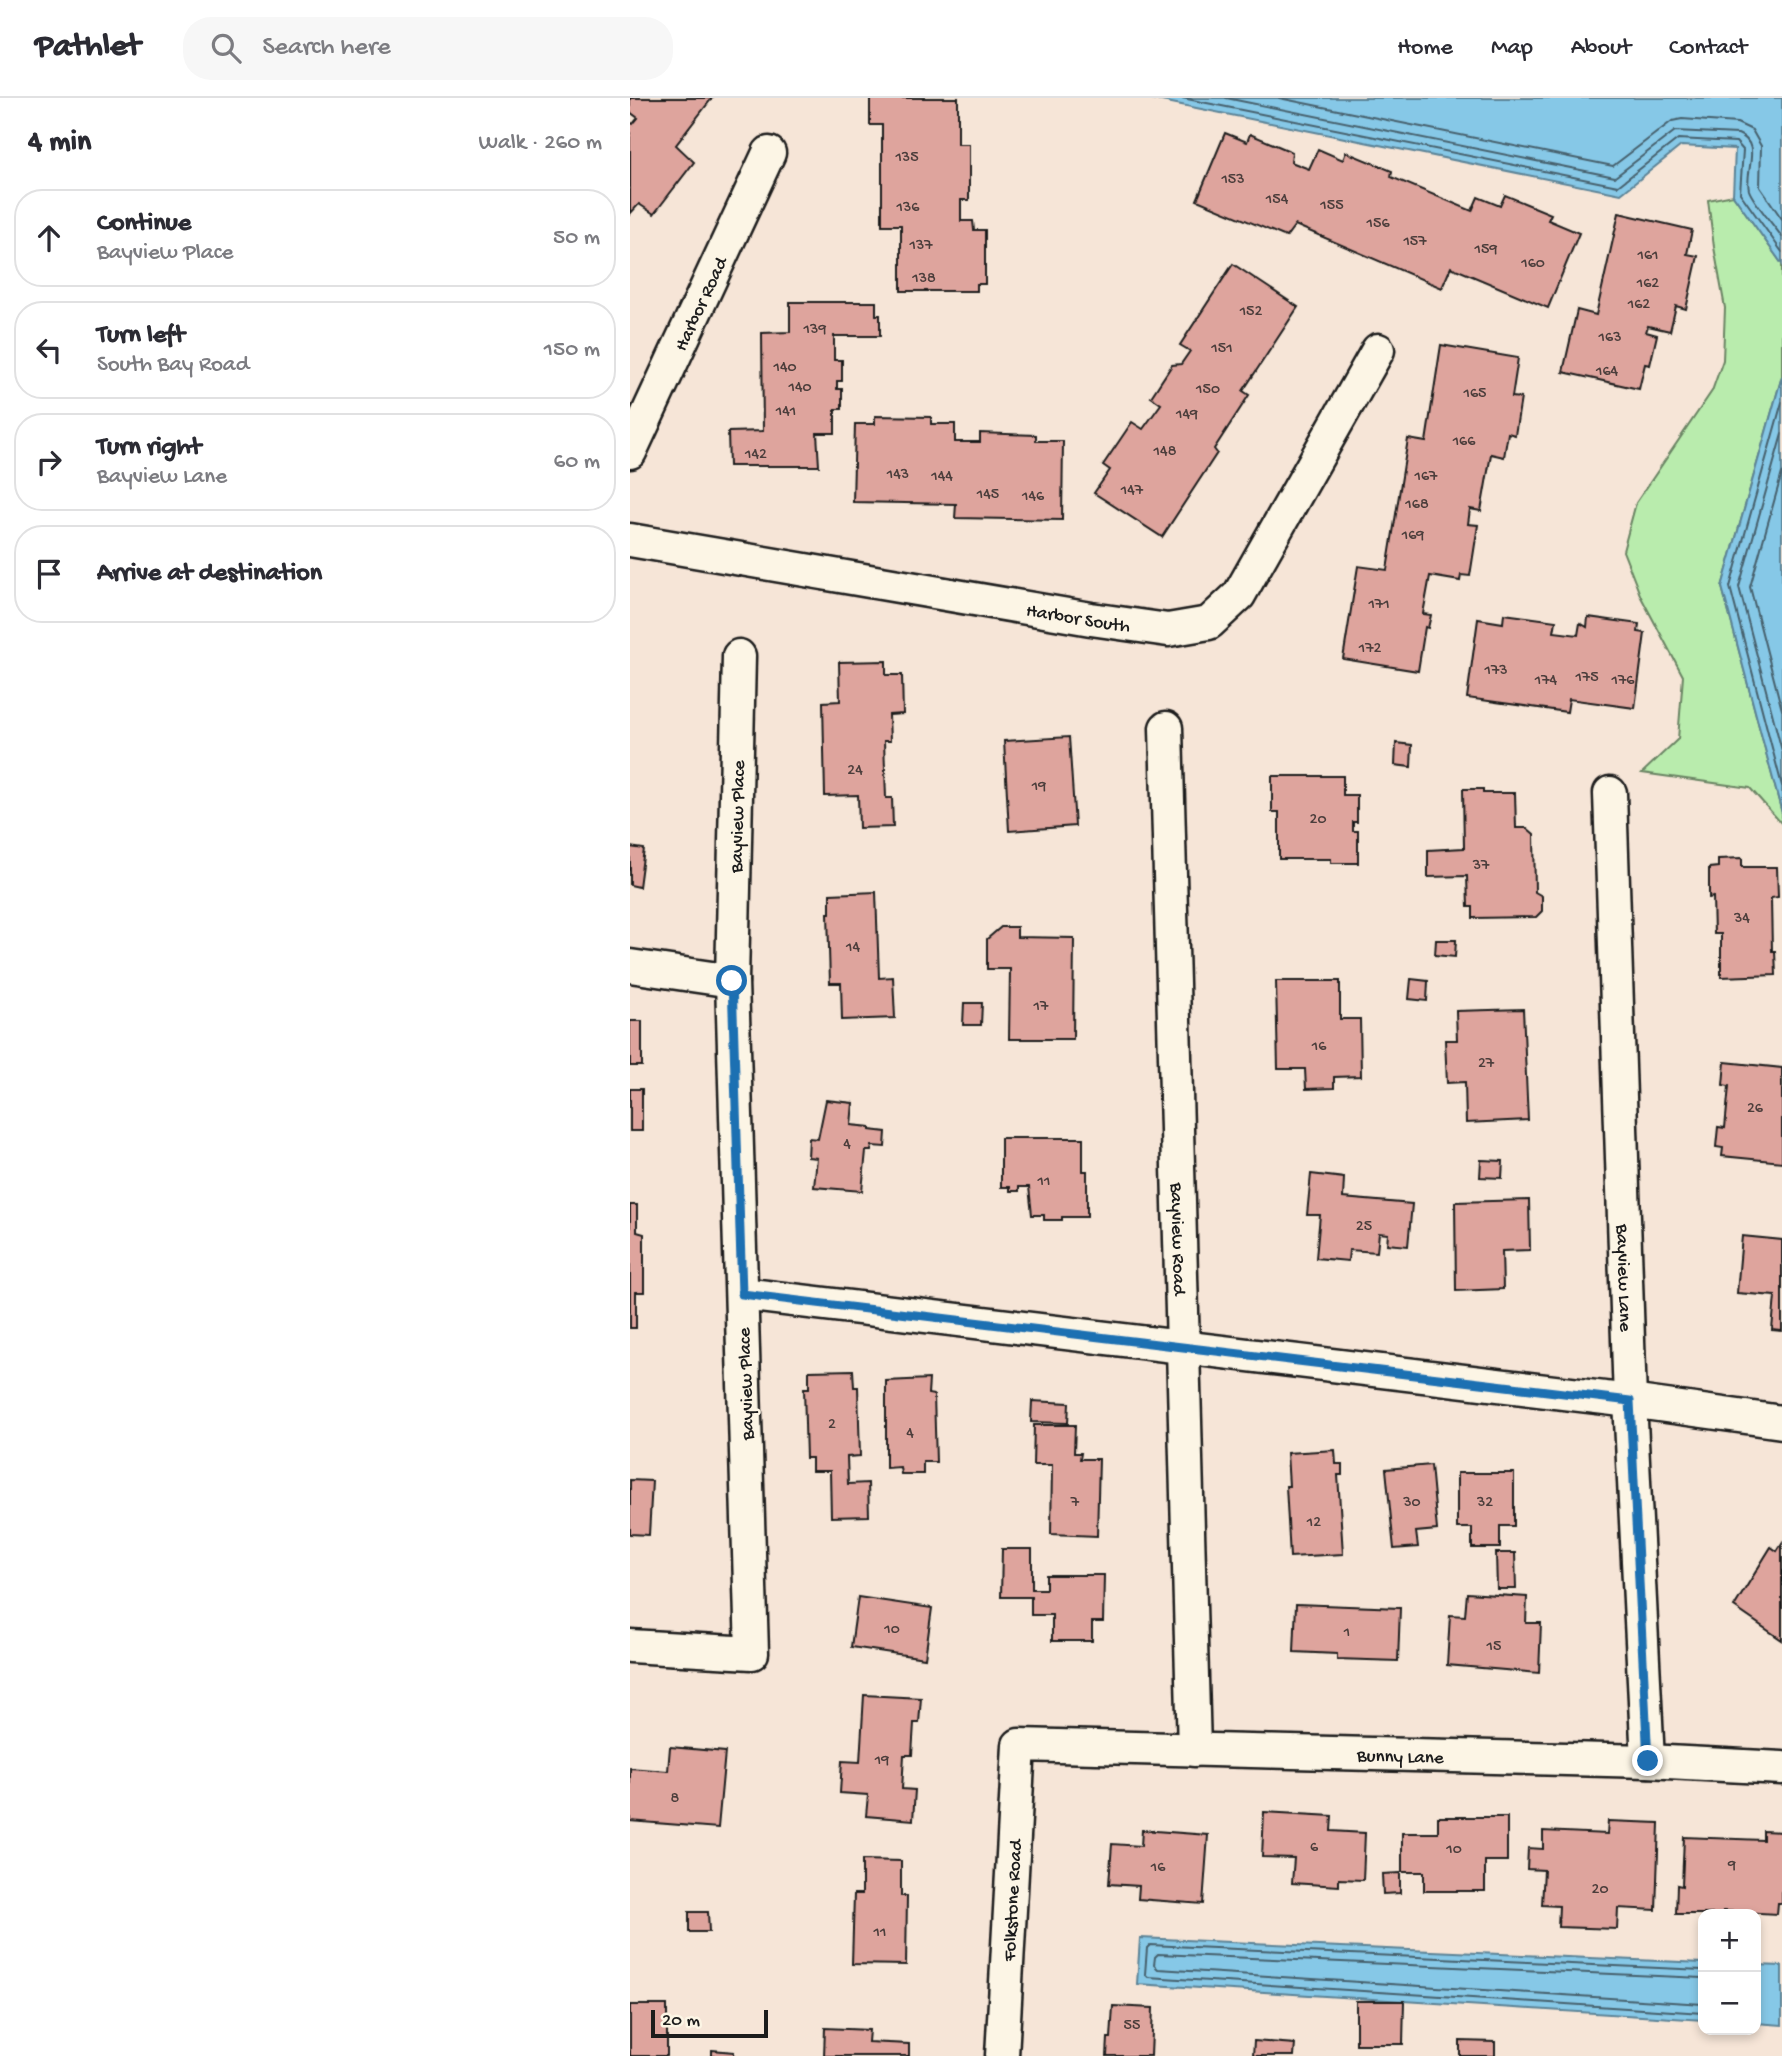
<!DOCTYPE html>
<meta charset="utf-8">
<style>
body{margin:0;font-family:"Gochi Hand",sans-serif;background:#f7f7f7;color:#2b2b33}
.controls{position:absolute;right:21px;bottom:21px;display:grid;overflow:hidden;border-radius:14px;box-shadow:0 4px 10px #0003}
.controls button{width:63px;height:63px;display:grid;place-items:center;padding:0;border:0;border-bottom:2px solid #e1e1e2;background:#fff;color:#2b2b33;font:35px sans-serif}
.scale{position:absolute;left:21px;bottom:18px;width:117px;box-sizing:border-box;padding-left:7px;border:4px solid #1c1c1c;border-top:0;font-size:19px;line-height:24px;white-space:nowrap;color:#1c1c1c;-webkit-text-stroke:5px #fcf5e5;paint-order:stroke}
.stop{position:absolute;width:21px;height:21px;margin:-16px;border:5px solid #1f6fb2;border-radius:50%;background:#fff}
.stop.end{background:#1f6fb2;border-color:#fff;box-shadow:0 2px 7px #0008}
.list{margin:0;padding:0;list-style:none}
h2{display:flex;justify-content:space-between;align-items:center;height:91px;margin:0;padding:0 28px;font-size:30px}
h2 small{font-size:23px;font-weight:400;color:#7c7c81}
.list li{display:grid;grid-template-columns:46px 1fr auto;gap:21px;align-items:center;box-sizing:border-box;height:98px;margin:0 14px 14px;padding:0 14px;border:2px solid #e1e1e2;border-radius:28px}
.list b{display:block;font-size:26px;white-space:nowrap}
.list p{margin:0;font-size:23px;white-space:nowrap;color:#7c7c81}
.list em{font-size:23px;font-style:normal;color:#7c7c81}
.icon{flex:none;width:38px;height:38px;fill:none;stroke:currentColor;stroke-width:2;stroke-linecap:round;stroke-linejoin:round}
.map{position:relative;flex:none;width:1152px;height:1958px;overflow:hidden}
header{display:flex;align-items:center;gap:42px;box-sizing:border-box;height:98px;padding:0 35px;background:#fff;border-bottom:2px solid #e1e1e2}
header strong{font-size:33px}
nav{display:flex;gap:38px;margin-inline-start:auto;font-size:24px}
.search{width:490px;height:63px;background:#f7f7f7;display:flex;align-items:center;gap:18px;box-sizing:border-box;padding:0 24px;border-radius:28px;color:#7c7c81;font-size:26px}
main{display:flex}
aside{flex:1;background:#fff}
.map>svg:first-child{display:block}
.green{fill:#b9ecad;stroke:#6a8464;stroke-width:2}
.water{fill:#86c8e7;stroke:#5c8396;stroke-width:2}
.lines{fill:none;stroke-linecap:round;stroke-linejoin:round}
.shore{stroke:#46616d;stroke-width:2}
.building{fill:#dea49d;stroke:#1c1c1c;stroke-width:2}
.minor-casing{stroke:#1c1c1c;stroke-width:37}
.minor{stroke:#fcf5e5;stroke-width:32}
.route{stroke:#1f6fb2;stroke-width:9}
.labels{text-anchor:middle;stroke-width:5;stroke-linejoin:round;paint-order:stroke}
.number-label{font-size:16px;fill:#4c3e3c}
.street-label{font-size:19px;fill:#1c1c1c;stroke:#fcf5e5}
</style>
<header>
<strong>Pathlet</strong>
<div class="search"><svg class="icon" aria-label="search" viewBox="0 0 24 24"><circle cx="10" cy="10" r="6"/><path d="M15 15l6 6"/></svg>Search here</div>
<nav><a>Home</a><a>Map</a><a>About</a><a>Contact</a></nav>
</header>
<main>
<aside>
<h2>4 min<small>Walk · 260 m</small></h2>
<ul class="list">
<li><svg class="icon" aria-label="ahead" viewBox="0 0 24 24"><path d="M12 20V5M6 11l6-6 6 6"/></svg><div><b>Continue</b><p>Bayview Place</p></div><em>50 m</em></li>
<li><svg class="icon" aria-label="left" viewBox="0 0 24 24"><path d="M17 20v-9H6M10 6l-5 5 5 5"/></svg><div><b>Turn left</b><p>South Bay Road</p></div><em>150 m</em></li>
<li><svg class="icon" aria-label="right" viewBox="0 0 24 24"><path d="M7 20v-9h11M14 6l5 5-5 5"/></svg><div><b>Turn right</b><p>Bayview Lane</p></div><em>60 m</em></li>
<li><svg class="icon" aria-label="arrive" viewBox="0 0 24 24"><path d="M6 21V4h12l-3 4 3 4H6"/></svg><div><b>Arrive at destination</b></div></li>
</ul>
</aside>
<div class="map">
<svg width="1152" height="1958" viewBox="0 0 1152 1958">
<rect width="100%" height="100%" fill="#f6e5d7"/>
<filter id="ink" filterUnits="userSpaceOnUse"><feTurbulence type="fractalNoise" baseFrequency=".0143" numOctaves="2"/><feDisplacementMap in="SourceGraphic" scale="14" xChannelSelector="R" yChannelSelector="G"/><feConvolveMatrix kernelMatrix="1 2 1 2 8 2 1 2 1" color-interpolation-filters="sRGB"/></filter>
<g filter="url(#ink)">
<polygon class="green" points="1103,97 1152,166 1152,278 1092,489 1152,715 1152,726 1120,690 1012,675 1048,641 1053,578 1011,499 993,453 1006,405 1082,293 1093,262 1095,210 1084,149 1078,102"/>
<g class="water">
<polygon points="517,0 1152,0 1152,166 1103,97 1105,51 1051,48 991,96"/>
<polygon points="1152,278 1152,715 1092,489"/>
<polygon points="510,1840 1073,1865 1073,1922 507,1886"/>
<polygon points="1126,1867 1152,1868 1152,1927 1126,1925"/>
</g>
<g class="lines">
<g class="shore">
<polyline points="552,0 988,88 1048,41 1106,44 1113,52 1110,95 1152,154"/>
<path d="M596,0l389,79 60,-46 63,3c25,10 6,37 11,56 3,10 26,37 33,47"/>
<polyline points="649,0 983,68 1042,23 1052,21 1107,25 1122,32 1131,48 1130,89 1152,121"/>
<polyline points="1152,304 1100,489 1152,688"/>
<polyline points="1152,336 1109,489 1152,653"/>
<polyline points="1152,375 1120,489 1152,612"/>
<polyline points="1073,1872 520,1847 517,1850 515,1876 518,1879 1073,1915"/>
<polyline points="1073,1880 528,1856 525,1859 524,1867 528,1871 1073,1906"/>
</g>
</g>
<g class="building">
<polygon points="0,0 82,0 46,47 64,64 24,116 9,106 0,116 0,24 3,26 8,20 0,14"/>
<polygon points="240,0 328,0 328,46 339,46 339,102 331,102 331,123 343,123 344,132 355,132 355,186 347,186 347,193 271,193 271,127 252,127 252,27 240,27"/>
<polygon points="595,35 617,44 620,36 662,54 661,64 679,71 688,51 713,62 716,54 762,73 761,79 842,113 848,99 870,108 875,97 921,116 918,122 949,135 918,210 821,169 812,190 665,127 656,139 567,102"/>
<polygon points="989,115 1062,132 1057,156 1068,158 1056,211 1046,208 1040,233 1018,228 1016,234 1027,237 1020,267 1015,266 1009,291 933,274 947,212 966,217"/>
<polygon points="603,166 668,209 613,293 619,297 584,351 587,355 532,439 464,395 480,372 473,367 502,324 513,331 531,306 521,299 542,267 551,266 560,253 550,247"/>
<polygon points="160,204 246,204 246,217 250,217 250,238 204,238 204,262 212,262 212,283 207,283 207,291 212,291 212,311 205,311 205,335 187,335 189,368 99,368 98,334 133,333 132,235 160,234"/>
<polygon points="811,247 888,260 882,299 891,300 885,337 878,335 874,359 861,356 851,413 840,411 838,426 848,427 840,478 831,477 830,483 800,478 793,516 801,517 798,530 795,529 788,573 713,561 728,468 757,472 778,341 796,344"/>
<polygon points="245,318 301,319 301,326 325,326 325,344 350,344 350,335 406,337 406,343 433,343 432,422 325,420 326,406 223,404 225,326 245,326"/>
<polygon points="874,516 926,523 924,534 948,537 950,525 957,529 958,519 1009,526 1008,534 1015,535 1005,610 939,601 937,614 837,600 848,521 873,525"/>
<polygon points="256,563 256,577 272,577 273,616 259,617 260,643 254,643 256,700 262,700 263,729 229,730 228,697 195,698 193,604 210,603 209,564"/>
<polygon points="439,639 445,728 379,733 374,643"/>
<polygon points="766,645 782,647 781,669 765,667"/>
<polygon points="642,678 713,678 713,697 727,697 727,724 723,724 723,733 728,733 728,765 701,765 701,761 649,761 649,714 642,714"/>
<polygon points="833,691 853,691 853,695 885,695 886,730 897,730 904,736 905,794 912,798 912,813 906,819 843,820 843,809 838,809 837,778 798,779 798,752 834,750"/>
<polygon points="0,749 14,751 9,789 0,787"/>
<polygon points="1112,760 1112,769 1147,769 1148,799 1141,800 1142,853 1145,853 1146,877 1091,879 1091,836 1084,836 1083,799 1079,800 1079,770 1088,769 1088,761"/>
<polygon points="246,794 249,880 263,879 265,920 212,922 211,885 200,885 198,815 200,815 200,796"/>
<polygon points="371,829 387,829 387,839 444,840 443,941 379,941 380,871 357,871 357,841"/>
<polygon points="806,842 826,842 825,859 805,857"/>
<polygon points="781,881 798,883 797,903 779,901"/>
<polygon points="646,883 710,883 710,921 730,921 731,978 704,979 704,990 676,991 675,971 648,971"/>
<polygon points="334,905 352,905 351,927 333,927"/>
<polygon points="893,911 898,1022 836,1025 835,984 817,985 815,942 827,942 826,913"/>
<rect x="0" y="923" width="12" height="45"/>
<polygon points="1095,964 1152,970 1152,1064 1092,1058 1093,1050 1086,1049 1088,1029 1095,1030 1099,988 1093,987"/>
<rect x="0" y="991" width="12" height="42"/>
<polygon points="196,1002 223,1005 221,1027 240,1029 240,1032 256,1034 255,1049 242,1048 241,1053 236,1053 232,1093 184,1089 187,1060 178,1059 179,1040 188,1041"/>
<polygon points="371,1040 453,1040 453,1073 457,1073 457,1119 432,1119 432,1122 414,1122 414,1117 402,1117 399,1089 389,1089 389,1093 380,1093 380,1089 371,1089"/>
<polygon points="851,1062 873,1063 872,1080 850,1079"/>
<polygon points="681,1076 714,1080 713,1100 782,1106 778,1148 757,1146 758,1136 749,1135 747,1154 719,1152 718,1163 686,1160 690,1117 677,1117"/>
<polygon points="899,1102 900,1152 872,1153 873,1191 826,1193 825,1104"/>
<polygon points="0,1107 7,1107 7,1134 14,1136 14,1194 6,1194 6,1230 0,1230"/>
<polygon points="1112,1138 1152,1142 1152,1233 1142,1232 1145,1198 1107,1195"/>
<polygon points="223,1272 224,1289 228,1289 230,1358 217,1359 218,1386 238,1385 239,1418 201,1419 200,1373 182,1373 182,1360 176,1360 174,1290 179,1290 179,1273"/>
<polygon points="299,1281 298,1296 304,1297 306,1364 293,1364 293,1376 271,1376 270,1369 256,1370 256,1283"/>
<polygon points="402,1303 439,1305 438,1325 401,1324"/>
<polygon points="404,1327 445,1327 444,1355 451,1355 450,1361 469,1361 467,1438 421,1436 422,1367 403,1367"/>
<polygon points="705,1352 706,1366 712,1366 712,1377 708,1377 713,1456 660,1459 656,1388 659,1388 657,1355"/>
<polygon points="801,1367 807,1432 786,1434 788,1449 764,1451 756,1371"/>
<polygon points="827,1375 884,1375 884,1428 870,1428 870,1450 842,1450 842,1430 827,1430"/>
<polygon points="0,1382 22,1383 19,1437 0,1436"/>
<polygon points="1152,1445 1152,1542 1104,1509 1141,1449 1147,1453"/>
<polygon points="372,1451 402,1451 402,1491 416,1491 416,1477 474,1477 473,1524 462,1524 462,1543 422,1543 422,1517 401,1517 401,1499 371,1499"/>
<polygon points="866,1455 885,1455 886,1491 867,1491"/>
<polygon points="837,1495 897,1499 896,1525 911,1525 909,1575 817,1567 820,1517 835,1518"/>
<polygon points="228,1499 302,1510 295,1560 221,1549"/>
<polygon points="666,1506 770,1510 768,1563 707,1561 707,1556 664,1554"/>
<polygon points="234,1597 291,1600 289,1625 284,1625 282,1657 274,1657 272,1691 285,1692 283,1722 236,1718 238,1697 210,1695 212,1663 230,1664"/>
<polygon points="40,1649 95,1654 88,1730 0,1723 0,1670 38,1673"/>
<polygon points="634,1714 702,1718 701,1733 735,1735 733,1782 709,1781 709,1788 662,1785 664,1760 632,1759"/>
<polygon points="808,1719 877,1719 877,1763 855,1763 855,1793 794,1793 794,1774 772,1774 772,1735 808,1735"/>
<polygon points="978,1723 1029,1725 1026,1812 988,1810 987,1831 928,1829 929,1808 912,1807 914,1772 897,1771 898,1750 913,1751 913,1733 977,1736"/>
<polygon points="512,1732 578,1737 573,1806 508,1801 509,1788 479,1786 482,1746 511,1748"/>
<polygon points="1133,1733 1152,1734 1152,1805 1148,1805 1147,1816 1093,1813 1093,1816 1046,1816 1047,1787 1052,1788 1054,1739 1133,1742"/>
<polygon points="232,1762 271,1763 271,1798 277,1798 276,1867 222,1866 224,1796 232,1796"/>
<polygon points="770,1775 770,1795 753,1796 752,1776"/>
<polygon points="59,1814 78,1814 79,1834 59,1834"/>
<polygon points="726,1903 774,1903 773,1946 726,1946"/>
<rect x="0" y="1907" width="37" height="51"/>
<polygon points="483,1908 523,1910 521,1958 477,1958 478,1940 481,1940"/>
<polygon points="195,1930 239,1932 238,1944 279,1946 279,1958 194,1958"/>
<polygon points="624,1943 665,1946 664,1958 623,1958"/>
<polygon points="830,1943 865,1944 865,1958 830,1958"/>
<polygon points="82,1952 104,1954 104,1958 82,1958"/>
</g>
<g class="lines">
<g class="minor-casing">
<g id="minor">
<path id="s1" d="M0,354l139,-299"/>
<path id="s2" d="M0,442l461,79 77,11 41,-7 30,-28 139,-245"/>
<path id="s3" d="M536,630l28,1022"/>
<path id="s4" d="M980,695l20,608 18,360"/>
<polyline points="0,868 102,883"/>
<polyline points="112,1196 1000,1303 1152,1324"/>
<path id="s5" d="M0,1548l122,7 -20,-672 7,-325"/>
<path id="s6" d="M372,1958l17,-311 629,16 134,7"/>
</g>
</g>
<use href="#minor" class="minor"/>
</g>
</g>
<g class="lines" filter="url(#ink)">
<polyline class="route" points="102,883 112,1196 1000,1303 1018,1663"/>
</g>
<g class="labels">
<g class="number-label">
<text x="277" y="63">135</text>
<text x="603" y="85">153</text>
<text x="647" y="105">154</text>
<text x="702" y="111">155</text>
<text x="278" y="113">136</text>
<text x="748" y="129">156</text>
<text x="785" y="147">157</text>
<text x="291" y="151">137</text>
<text x="856" y="155">159</text>
<text x="1018" y="161">161</text>
<text x="903" y="169">160</text>
<text x="294" y="184">138</text>
<text x="1018" y="189">162</text>
<text x="1009" y="210">162</text>
<text x="621" y="217">152</text>
<text x="185" y="235">139</text>
<text x="980" y="243">163</text>
<text x="592" y="254">151</text>
<text x="155" y="273">140</text>
<text x="977" y="277">164</text>
<text x="170" y="293">140</text>
<text x="578" y="295">150</text>
<text x="845" y="299">165</text>
<text x="156" y="317">141</text>
<text x="557" y="320">149</text>
<text x="834" y="347">166</text>
<text x="535" y="357">148</text>
<text x="126" y="360">142</text>
<text x="268" y="380">143</text>
<text x="312" y="382">144</text>
<text x="796" y="382">167</text>
<text x="502" y="396">147</text>
<text x="358" y="400">145</text>
<text x="403" y="402">146</text>
<text x="787" y="410">168</text>
<text x="783" y="441">169</text>
<text x="749" y="510">171</text>
<text x="740" y="554">172</text>
<text x="866" y="576">173</text>
<text x="957" y="583">175</text>
<text x="916" y="586">174</text>
<text x="993" y="586">176</text>
<text x="225" y="676">24</text>
<text x="409" y="692">19</text>
<text x="688" y="725">20</text>
<text x="851" y="771">37</text>
<text x="1112" y="824">34</text>
<text x="223" y="853">14</text>
<text x="411" y="912">17</text>
<text x="689" y="952">16</text>
<text x="856" y="969">27</text>
<text x="1125" y="1014">26</text>
<text x="217" y="1050">4</text>
<text x="414" y="1087">11</text>
<text x="734" y="1132">25</text>
<text x="202" y="1330">2</text>
<text x="280" y="1339">4</text>
<text x="445" y="1408">7</text>
<text x="782" y="1408">30</text>
<text x="855" y="1408">32</text>
<text x="684" y="1428">12</text>
<text x="262" y="1535">10</text>
<text x="717" y="1538">1</text>
<text x="864" y="1552">15</text>
<text x="252" y="1666">19</text>
<text x="45" y="1704">8</text>
<text x="684" y="1753">6</text>
<text x="824" y="1755">10</text>
<text x="1102" y="1771">9</text>
<text x="528" y="1773">16</text>
<text x="970" y="1795">20</text>
<text x="250" y="1838">11</text>
<text x="502" y="1931">55</text>
</g>
<g class="street-label">
<text dy="7" stroke="none"><textPath href="#s1" startOffset="164">Harbor Road</textPath></text>
<text dy="7" stroke="none"><textPath href="#s2" startOffset="455">Harbor South</textPath></text>
<text dy="7" stroke="none"><textPath href="#s5" startOffset="959">Bayview Place</textPath></text>
<text dy="7" stroke="none"><textPath href="#s3" startOffset="511">Bayview Road</textPath></text>
<text dy="7" stroke="none"><textPath href="#s4" startOffset="485">Bayview Lane</textPath></text>
<text transform="translate(114 1286) rotate(-92)" y="7">Bayview Place</text>
<text dy="7" stroke="none"><textPath href="#s6" startOffset="693">Bunny Lane</textPath></text>
<text dy="7" stroke="none"><textPath href="#s6" startOffset="156">Folkstone Road</textPath></text>
</g>
</g>
</svg>
<div class="controls">
<button>+</button>
<button>−</button>
</div>
<div class="scale">20 m</div>
<div class="stop" style="left:102px;top:883px"></div>
<div class="stop end" style="left:1018px;top:1663px"></div>
</div>
</main>
